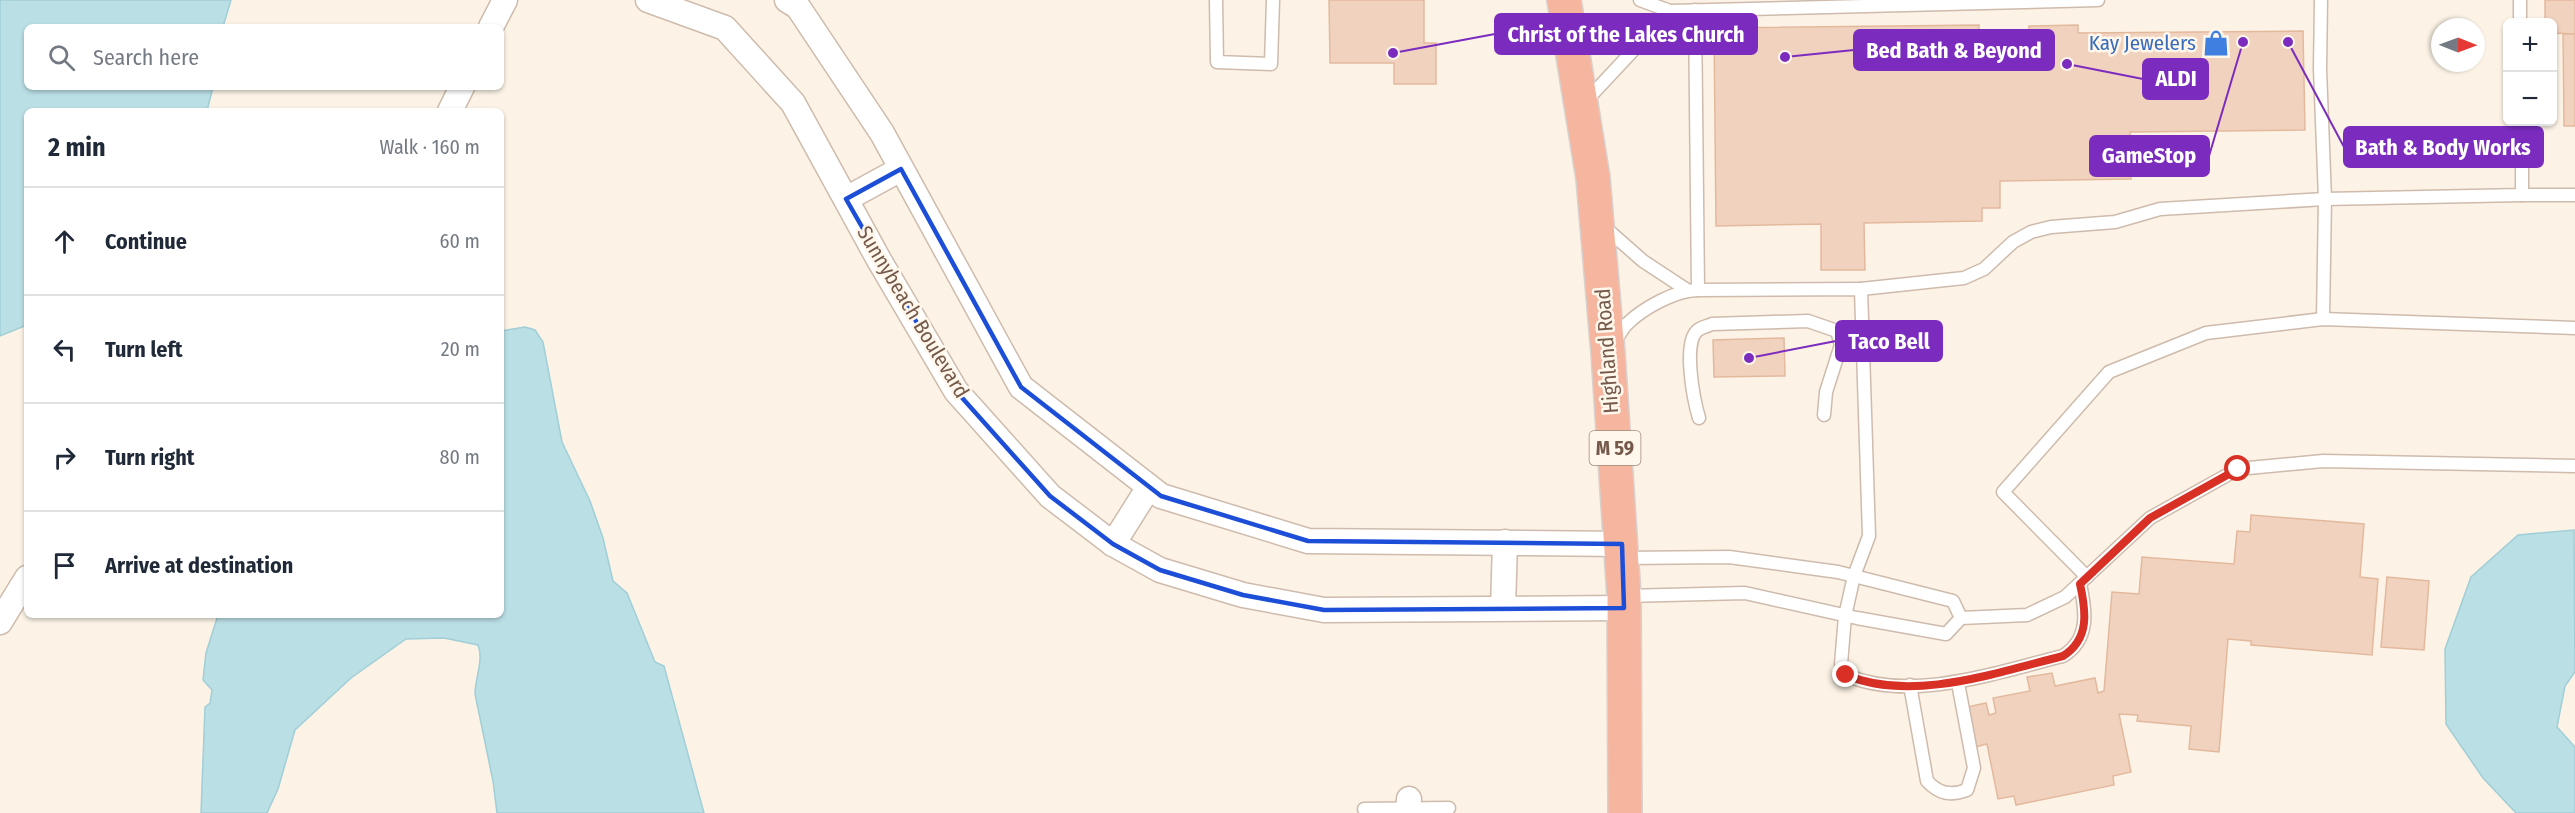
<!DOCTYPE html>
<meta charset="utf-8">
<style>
body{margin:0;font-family:"Fira Sans Condensed",sans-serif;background:#f2f2f3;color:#1f2937}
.controls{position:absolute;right:18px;top:18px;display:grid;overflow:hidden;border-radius:9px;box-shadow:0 2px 4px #0004}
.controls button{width:54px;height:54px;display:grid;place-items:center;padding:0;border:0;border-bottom:2px solid #e0e1e3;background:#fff;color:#1f2937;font:30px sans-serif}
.compass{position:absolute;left:2431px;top:18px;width:54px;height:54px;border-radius:50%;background:#fff;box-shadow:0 2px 4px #0004;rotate:91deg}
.stop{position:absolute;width:18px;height:18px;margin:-14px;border:4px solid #d93025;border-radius:50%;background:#fff}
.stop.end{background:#d93025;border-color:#fff;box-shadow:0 2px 6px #0008}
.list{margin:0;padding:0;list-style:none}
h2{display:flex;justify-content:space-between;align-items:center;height:78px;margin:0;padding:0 24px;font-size:26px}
h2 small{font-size:20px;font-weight:400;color:#747a83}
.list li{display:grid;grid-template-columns:39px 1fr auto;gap:18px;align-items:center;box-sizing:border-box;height:108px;padding:0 24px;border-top:2px solid #e0e1e3}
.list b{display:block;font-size:22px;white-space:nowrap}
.list em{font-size:20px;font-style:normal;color:#747a83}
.icon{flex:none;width:33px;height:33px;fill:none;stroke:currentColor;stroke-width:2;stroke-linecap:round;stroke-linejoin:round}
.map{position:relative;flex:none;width:2575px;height:813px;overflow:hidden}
.search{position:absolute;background:#fff;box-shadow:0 2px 4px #0004;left:24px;top:24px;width:480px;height:66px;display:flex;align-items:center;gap:15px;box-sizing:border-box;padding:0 21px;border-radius:9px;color:#747a83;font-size:22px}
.panel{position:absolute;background:#fff;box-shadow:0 2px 4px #0004;left:24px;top:108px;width:480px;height:510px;border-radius:9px}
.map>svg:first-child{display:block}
.water{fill:#badfe5;stroke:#a1ced7;stroke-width:1.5}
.building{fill:#f1d2be;stroke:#e3b99e;stroke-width:1.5}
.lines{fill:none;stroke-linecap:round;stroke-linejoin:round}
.lane-casing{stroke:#cebbac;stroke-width:15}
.street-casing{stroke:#cebbac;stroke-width:27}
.highway-casing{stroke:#d8d1cd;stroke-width:36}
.lane{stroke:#fff;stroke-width:12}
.street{stroke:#fff;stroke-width:24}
.highway{stroke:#f5b59e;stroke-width:33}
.route{stroke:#d93025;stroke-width:8}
.marked{fill:none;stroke:#1d4ed8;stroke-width:4.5;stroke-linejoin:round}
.labels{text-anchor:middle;stroke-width:5;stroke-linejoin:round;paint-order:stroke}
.shield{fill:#fff7ec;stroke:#9e897b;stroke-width:1.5}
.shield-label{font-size:20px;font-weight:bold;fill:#755a4b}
.shop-label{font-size:21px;fill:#366cbe;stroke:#fff7ec;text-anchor:end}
.street-label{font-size:21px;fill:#755a4b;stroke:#fff7ec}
.leader{fill:none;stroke:#7b2cbf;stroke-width:2}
.callout-dot{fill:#7b2cbf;stroke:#fff7ec;stroke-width:2}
.callout{fill:#7b2cbf;stroke:#7b2cbf;stroke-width:2}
.callout-label{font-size:22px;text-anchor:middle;font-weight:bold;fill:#fff}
</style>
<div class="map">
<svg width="2575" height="813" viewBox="0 0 2575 813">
<rect width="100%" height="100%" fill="#fcf3e6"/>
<g class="water">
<polygon points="0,0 231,0 223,27 27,27 27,87 213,87 207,111 27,111 27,325 0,336"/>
<path d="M525,327l10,3 8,12 19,100 28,59 13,37 10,43 14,12 28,69 9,4 40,147h-207l-4,-32 -18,-87c0,-16 9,-34 3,-49l-34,-7 -38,1 -55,39 -56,52 -17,59 -11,24h-66l4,-106 5,-4 2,-13 -9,-10 3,-27 12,-38h283v-284z"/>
<polygon points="2574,530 2575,672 2565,686 2557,727 2575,747 2575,813 2516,813 2483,778 2446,724 2445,649 2471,577 2518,535"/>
</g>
<g class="building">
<polygon points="1329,0 1424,0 1424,43 1436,43 1436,84 1394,84 1394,63 1330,63"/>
<polygon points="2545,0 2575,0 2575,34 2552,33 2552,22 2545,22"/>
<polygon points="1979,25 1979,34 2029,34 2029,26 2078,25 2078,33 2303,31 2305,130 2130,132 2131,179 2000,181 2000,208 1982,208 1982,221 1864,223 1865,270 1821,270 1821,224 1716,226 1714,28"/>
<polygon points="2563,34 2575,34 2575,126 2564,126"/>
<polygon points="1784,338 1785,376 1714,377 1713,340"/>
<polygon points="2251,515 2364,524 2360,577 2378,579 2372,655 2251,645 2251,641 2228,639 2219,752 2189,749 2191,726 2137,721 2138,715 2119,714 2131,772 2113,776 2114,785 2016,805 2014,796 1998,799 1987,744 1975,747 1967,707 1986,703 1989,715 1996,713 1993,698 2030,691 2027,677 2052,673 2055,686 2095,678 2098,693 2104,691 2112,592 2139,594 2142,557 2234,564 2237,531 2250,532"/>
<polygon points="2387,577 2429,581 2424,650 2381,647"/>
</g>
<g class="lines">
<g class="lane-casing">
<g id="lane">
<polyline points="1216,0 1217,62 1271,64 1273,0"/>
<polyline points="1640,0 1670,11 2098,0"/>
<polyline points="2321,0 2320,69 2325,199 2323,319"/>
<polyline points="2520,0 2520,22"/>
<path d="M1695,10l3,280 163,-1 8,247 -15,40 -9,40 -4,48 5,11c65,28 152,-3 217,-19 27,-17 23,-45 17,-72"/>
<polyline points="1585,102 1670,11"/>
<polyline points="2522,195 2575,195"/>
<polyline points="1602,225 1643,261 1687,290"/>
<polyline points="1861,289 1964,278 1984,269 2013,242 2031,232 2051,227 2115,222 2160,209 2325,199 2522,195 2522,122"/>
<path d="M1614,343c4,-6 8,-14 13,-19 16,-16 49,-34 71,-34"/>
<path d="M1699,418c-5,-17 -17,-76 -1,-88 4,-3 10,-4 14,-6l96,-3 29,10 4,14 -15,47 -2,23"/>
<polyline points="1624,558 1729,557 1838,572 1953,601 1961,618 1946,634 1857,618 1745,593 1625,596"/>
<polyline points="2087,577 2003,492 2109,372 2206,333 2323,319 2575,328"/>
<polyline points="1961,618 2027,615 2065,597 2150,518 2238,469 2323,461 2575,466"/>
<path d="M1910,685l17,96c12,13 24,15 40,9l7,-22 -16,-85"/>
<polyline points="1364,809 1449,808"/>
</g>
</g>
<g class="street-casing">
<g id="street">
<polyline points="648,0 725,28 793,103 879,260 956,391 1050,496 1113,544 1160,570 1243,595 1324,610 1624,608"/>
<polyline points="787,0 798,7 882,133 1021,387 1161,496 1308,541 1622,544"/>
<polyline points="491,27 505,0"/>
<polyline points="450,111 462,87"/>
<polyline points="846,199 901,169"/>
<polyline points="1113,544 1149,487"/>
<polyline points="1503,608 1505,542"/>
<polyline points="0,622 27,578"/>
<polyline points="1408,813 1409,799"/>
</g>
</g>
<g class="highway-casing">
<polyline id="highway" points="1564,0 1593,178 1608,353 1624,596 1625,813"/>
</g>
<use href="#lane" class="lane"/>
<use href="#street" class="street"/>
<use href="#highway" class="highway"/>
</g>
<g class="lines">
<path class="route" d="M1846,675c66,28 152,-3 217,-19 27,-17 23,-45 17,-72l70,-66 88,-49"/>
</g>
<path class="marked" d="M901,169l120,218 140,109 147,45 314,3 2,64 -300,2 -81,-15 -83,-25 -47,-26 -63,-48 -94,-105 -110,-192z"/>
<defs>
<g id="shop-bare" transform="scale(2.07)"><path d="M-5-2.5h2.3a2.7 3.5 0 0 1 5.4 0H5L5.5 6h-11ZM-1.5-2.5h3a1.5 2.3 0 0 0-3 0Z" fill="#3f7fe0" stroke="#fff7ec" stroke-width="2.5" paint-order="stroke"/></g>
</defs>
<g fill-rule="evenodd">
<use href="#shop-bare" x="2216" y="43"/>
</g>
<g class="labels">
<rect class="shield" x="1589.5" y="431" width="51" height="34" rx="4.5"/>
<g class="shield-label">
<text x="1615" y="455">M 59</text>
</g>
<g class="shop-label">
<text x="2196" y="50">Kay Jewelers</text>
</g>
<g class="street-label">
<text transform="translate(913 312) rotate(59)" y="7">Sunnybeach Boulevard</text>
<text transform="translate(1607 351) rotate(-94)" y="7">Highland Road</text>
</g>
</g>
<path class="leader" d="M1393 53L1495 34M1785 57L1854 50M2067 64L2143 79M2288 42L2344 147M2243 42L2209 156M1749 358L1836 341"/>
<g class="callout-dot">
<circle cx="1393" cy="53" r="6"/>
<circle cx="1785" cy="57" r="6"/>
<circle cx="2067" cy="64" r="6"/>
<circle cx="2288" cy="42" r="6"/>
<circle cx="2243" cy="42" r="6"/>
<circle cx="1749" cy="358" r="6"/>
</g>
<g class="callout">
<rect x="1495" y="14" width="262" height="40" rx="6"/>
<rect x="1854" y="30" width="200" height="40" rx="6"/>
<rect x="2143" y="59" width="65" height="40" rx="6"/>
<rect x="2344" y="127" width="199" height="40" rx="6"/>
<rect x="2090" y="136" width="119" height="40" rx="6"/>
<rect x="1836" y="321" width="106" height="40" rx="6"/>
</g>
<g class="callout-label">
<text x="1626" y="42">Christ of the Lakes Church</text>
<text x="1954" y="58">Bed Bath &amp; Beyond</text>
<text x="2176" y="86">ALDI</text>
<text x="2443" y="155">Bath &amp; Body Works</text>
<text x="2149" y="163">GameStop</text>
<text x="1889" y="349">Taco Bell</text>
</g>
</svg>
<div class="controls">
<button>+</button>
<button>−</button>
</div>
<svg class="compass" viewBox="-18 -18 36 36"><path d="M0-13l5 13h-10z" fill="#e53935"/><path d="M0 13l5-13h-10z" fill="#747a83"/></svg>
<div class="stop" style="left:2238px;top:469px"></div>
<div class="stop end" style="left:1846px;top:675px"></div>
<div class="search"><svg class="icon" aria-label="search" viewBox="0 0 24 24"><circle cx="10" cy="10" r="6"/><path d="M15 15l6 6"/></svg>Search here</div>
<section class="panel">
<h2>2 min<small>Walk · 160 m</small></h2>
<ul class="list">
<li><svg class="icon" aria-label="ahead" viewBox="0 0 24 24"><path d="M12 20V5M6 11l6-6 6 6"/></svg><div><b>Continue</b></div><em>60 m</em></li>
<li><svg class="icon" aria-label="left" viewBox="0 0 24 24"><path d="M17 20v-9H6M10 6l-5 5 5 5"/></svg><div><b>Turn left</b></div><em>20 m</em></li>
<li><svg class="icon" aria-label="right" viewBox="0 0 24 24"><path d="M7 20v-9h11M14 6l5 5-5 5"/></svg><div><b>Turn right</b></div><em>80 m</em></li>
<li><svg class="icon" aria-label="arrive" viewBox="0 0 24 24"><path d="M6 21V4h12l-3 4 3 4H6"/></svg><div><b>Arrive at destination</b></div></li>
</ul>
</section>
</div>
